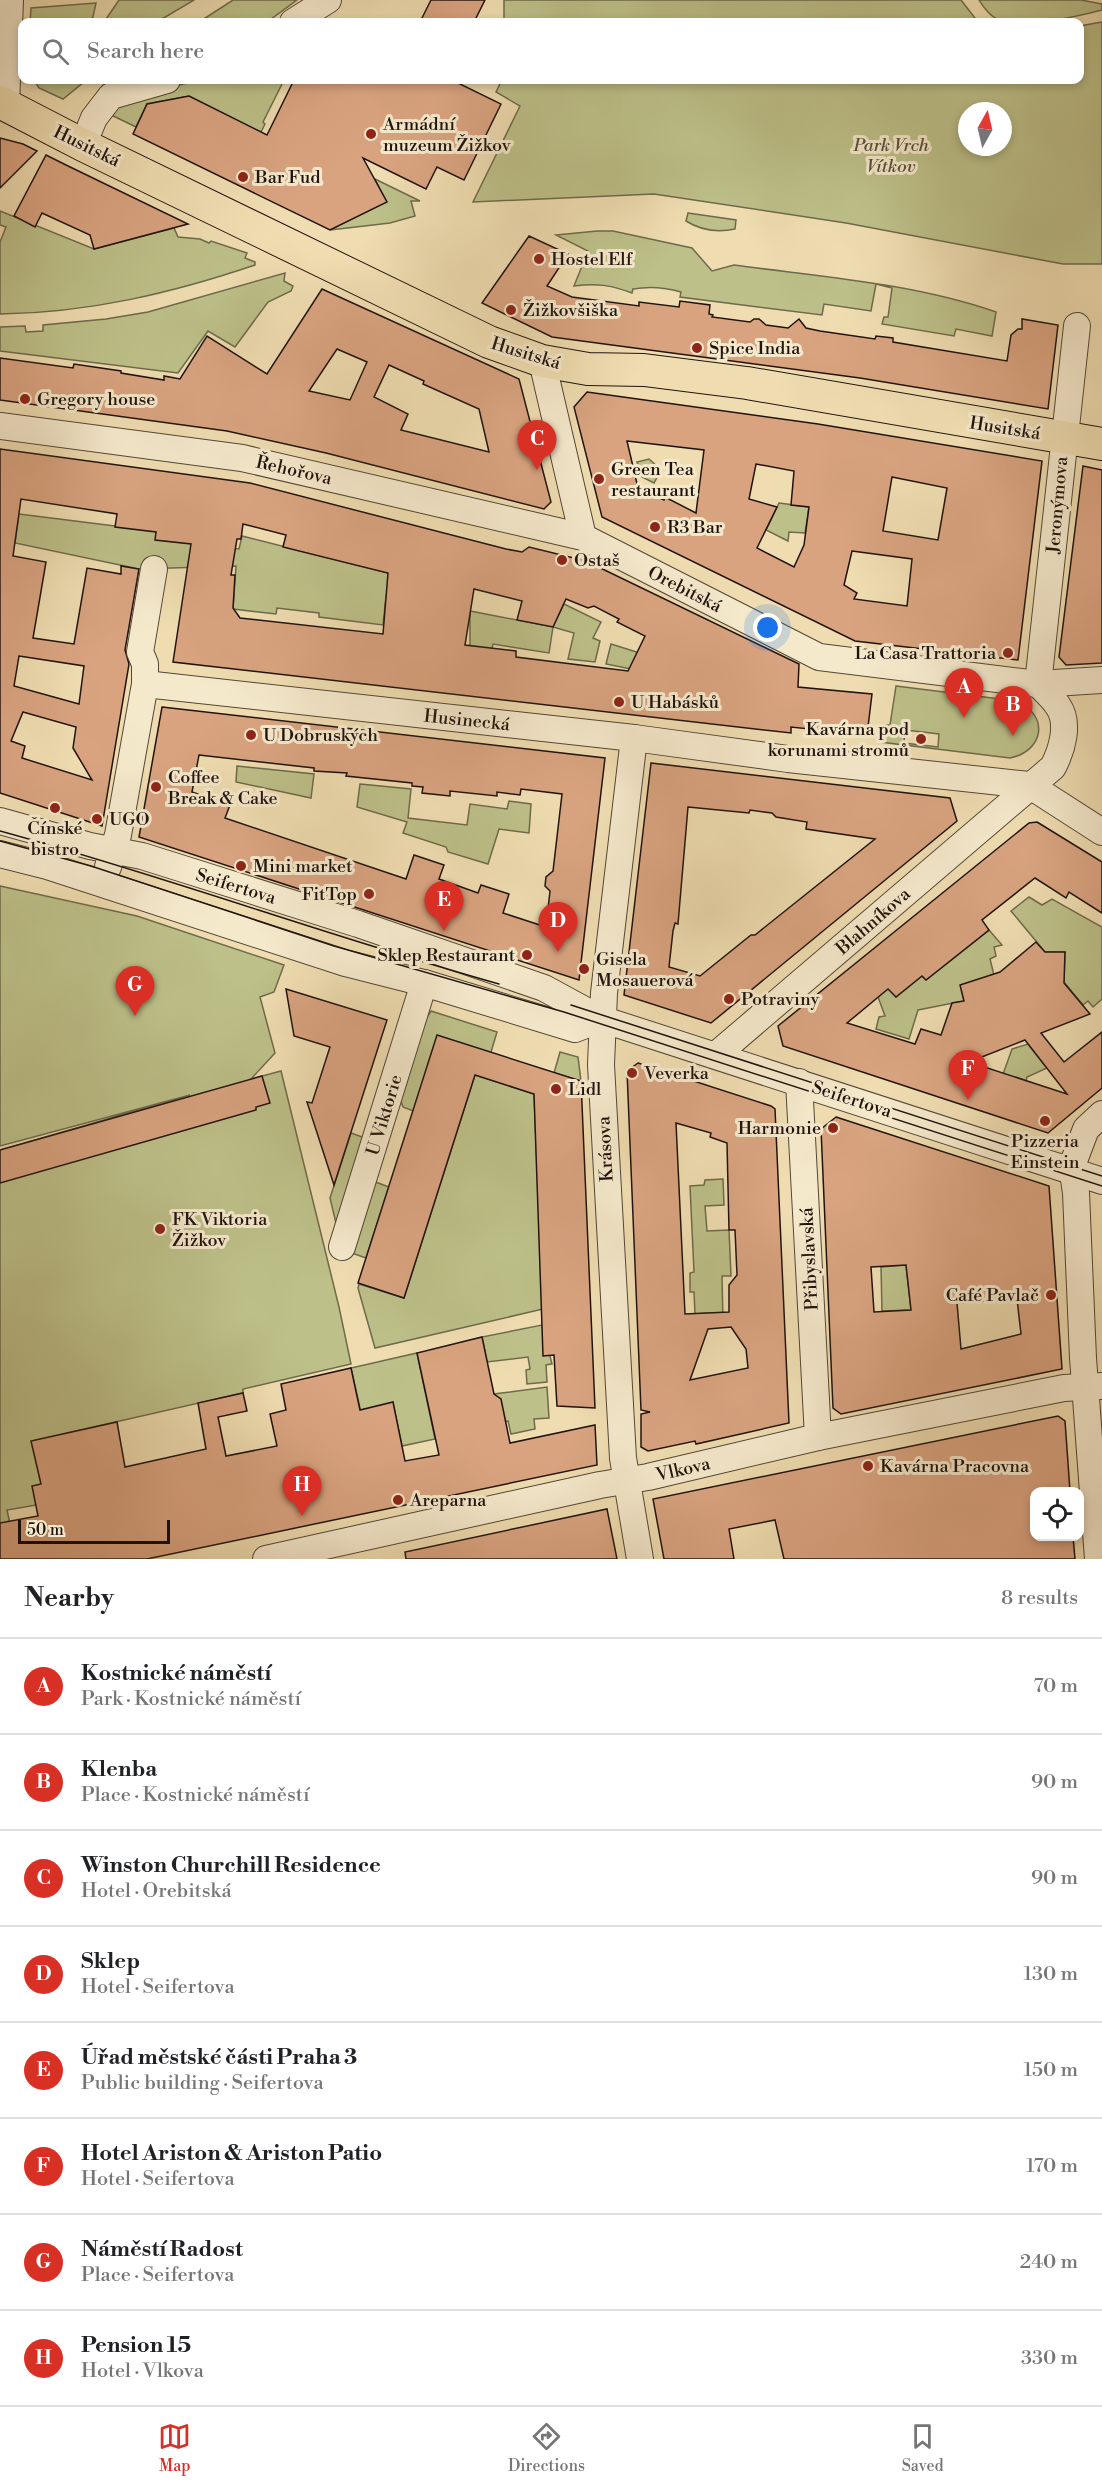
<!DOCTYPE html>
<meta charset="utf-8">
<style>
body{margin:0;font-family:"Libre Bodoni",serif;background:#f6f6f6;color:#202124}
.controls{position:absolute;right:18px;bottom:18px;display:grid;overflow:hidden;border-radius:12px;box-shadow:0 3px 9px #0003}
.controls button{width:54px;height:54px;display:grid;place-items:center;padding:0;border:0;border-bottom:2px solid #e0e0e0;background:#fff;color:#202124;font:30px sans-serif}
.compass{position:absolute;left:958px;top:102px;width:54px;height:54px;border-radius:50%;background:#fff;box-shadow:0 3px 9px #0003;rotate:8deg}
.scale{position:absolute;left:18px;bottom:15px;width:152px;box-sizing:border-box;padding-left:6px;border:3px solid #20130d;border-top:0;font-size:16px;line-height:21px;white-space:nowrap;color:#20130d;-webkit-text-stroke:4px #f5e9cc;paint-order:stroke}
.you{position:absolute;left:768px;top:628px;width:21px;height:21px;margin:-15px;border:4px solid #fff;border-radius:50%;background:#1a73e8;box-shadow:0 0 0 9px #1a73e833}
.badge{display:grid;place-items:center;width:39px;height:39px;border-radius:50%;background:#d93025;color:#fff;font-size:20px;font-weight:700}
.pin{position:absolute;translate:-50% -50px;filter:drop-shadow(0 2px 3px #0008)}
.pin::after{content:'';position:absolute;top:32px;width:21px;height:18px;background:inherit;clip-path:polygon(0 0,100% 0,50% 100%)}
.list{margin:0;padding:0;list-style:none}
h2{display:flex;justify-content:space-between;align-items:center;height:78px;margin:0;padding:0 24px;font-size:26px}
h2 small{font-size:20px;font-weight:400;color:#757577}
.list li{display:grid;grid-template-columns:39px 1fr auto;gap:18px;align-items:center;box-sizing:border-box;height:96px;padding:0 24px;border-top:2px solid #e0e0e0}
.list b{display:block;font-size:22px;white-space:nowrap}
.list p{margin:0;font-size:20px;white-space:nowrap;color:#757577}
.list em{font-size:20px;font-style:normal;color:#757577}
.icon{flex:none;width:33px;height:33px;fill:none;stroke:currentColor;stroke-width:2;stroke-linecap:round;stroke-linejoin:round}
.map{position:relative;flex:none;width:1102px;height:1559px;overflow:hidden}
.search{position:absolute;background:#fff;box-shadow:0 3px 9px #0003;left:18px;right:18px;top:18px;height:66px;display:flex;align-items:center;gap:15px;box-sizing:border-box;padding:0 21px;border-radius:12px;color:#757577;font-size:22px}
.sheet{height:846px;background:#fff}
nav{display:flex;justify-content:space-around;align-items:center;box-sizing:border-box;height:84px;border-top:2px solid #e0e0e0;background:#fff;font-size:16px;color:#757577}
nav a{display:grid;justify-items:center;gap:3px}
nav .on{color:#d93025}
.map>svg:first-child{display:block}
.green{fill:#bdc089;stroke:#6e6a4b;stroke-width:1.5;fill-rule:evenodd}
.building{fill:#d9a380;stroke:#20130d;stroke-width:1.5;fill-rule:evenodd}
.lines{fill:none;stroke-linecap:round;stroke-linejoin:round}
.minor-casing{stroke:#544636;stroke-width:28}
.major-casing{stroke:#20130d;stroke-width:34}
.minor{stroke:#f5e9cc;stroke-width:26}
.major{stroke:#efddb1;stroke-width:32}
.tram{stroke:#20130d;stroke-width:1.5}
.poi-dot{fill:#8f2418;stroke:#f5e9cc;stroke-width:2}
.labels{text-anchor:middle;stroke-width:6;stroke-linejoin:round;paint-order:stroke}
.poi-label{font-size:18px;fill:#20130d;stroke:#f5e9cc;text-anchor:start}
.park-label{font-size:18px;font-style:italic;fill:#575038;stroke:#f5e9cc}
.street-label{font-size:18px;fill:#20130d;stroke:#f5e9cc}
</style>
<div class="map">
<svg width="1102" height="1559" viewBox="0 0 1102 1559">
<rect width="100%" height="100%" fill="#efddb1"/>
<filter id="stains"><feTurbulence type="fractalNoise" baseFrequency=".00333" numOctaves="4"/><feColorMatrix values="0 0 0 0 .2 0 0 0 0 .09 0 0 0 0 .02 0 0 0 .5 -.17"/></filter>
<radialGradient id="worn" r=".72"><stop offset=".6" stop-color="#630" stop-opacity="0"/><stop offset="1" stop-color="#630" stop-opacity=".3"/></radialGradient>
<g class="green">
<polygon points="119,0 194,0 157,22 104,22"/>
<polygon points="233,0 297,0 267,22 199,22"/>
<polygon points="504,0 961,0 978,22 504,22"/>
<path d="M979,0h102l21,4v6c-23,6 -82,20 -103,10 -8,-3 -16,-13 -20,-20z"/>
<polygon points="96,3 93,17 89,22 30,22 31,8"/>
<path d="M1102,22v242h-39l-217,-41 -192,-29 -181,8 47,-96 -24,-14 6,-12h578v-54zM967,111h36v36h-36z"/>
<polygon points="34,80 103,80 84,82 63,99 39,88"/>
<polygon points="202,80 284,80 263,122 265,124 261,132 189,96 147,104 136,127 109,114 127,96"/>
<polygon points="375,179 420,201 411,201 415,216 390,223 330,230 386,201"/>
<path d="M0,211l94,38 80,-21 4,9 22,2 9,4 2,-2 36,12 -2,5 10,4v3c-83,28 -167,48 -255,49v-72l6,-15 -6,-2z"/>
<path d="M688,213l48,7 -1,9c-18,4 -33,2 -49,-8z"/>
<path d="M597,231h16l79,17 20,23 22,-6c88,12 178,18 262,47l-4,24 -36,-7 -2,7 -72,-12 2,-7h4l4,-29 -16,-4 -5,27 -47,-7 -2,11 -142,-18 1,-5c-17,-5 -31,-6 -48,-3l-1,4c-21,-8 -36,-10 -58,-7l14,-35 -32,-16z"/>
<polygon points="285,273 284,281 293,286 291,291 268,302 235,347 208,331 178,373 0,351 0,327 25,326 26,332 43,331 43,325 106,319 148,312"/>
<polygon points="649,459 661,470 654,483 642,477 637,462"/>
<polygon points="779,503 809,507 805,533 789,532 788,541 766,530"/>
<polygon points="19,514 115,526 156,526 202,545 239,549 242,536 404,577 386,596 383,625 319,617 319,613 277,608 276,614 233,609 236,566 139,569 15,543"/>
<polygon points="564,604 601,622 593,638 600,641 595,662 568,659 574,633 553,627 549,653 493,644 492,649 470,646 470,611 553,627"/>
<polygon points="611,644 643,654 641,671 606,664"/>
<path d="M896,686l120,15c34,14 28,50 -6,57l-130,-16 2,-17h8zM905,730l34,4 -1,13 -34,-4z"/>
<polygon points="237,766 314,774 311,798 236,782"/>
<polygon points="360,784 411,789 408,818 467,825 470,804 507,809 509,801 531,804 529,833 499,829 488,864 448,852 446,847 403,833 407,822 357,807"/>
<polygon points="0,886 137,916 284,965 274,992 260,997 275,1053 251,1079 281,1071 339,1307 351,1364 243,1389 243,1393 32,1441 72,1451 36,1505 7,1510 10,1524 0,1526 0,1150 190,1095 0,1146"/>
<polygon points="1029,897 1042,905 1052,899 1102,927 1102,999 1093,1007 1088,1001 1083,1005 1064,982 1065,952 1045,952 1011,911"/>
<polygon points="989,930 1002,945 994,947 996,956 990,959 994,975 961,985 964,1001 918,1010 909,1039 876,1029 879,1017 885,1016 878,997 887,986 896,997 922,976 926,980"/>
<polygon points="431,1011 497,1032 491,1052 413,1111 403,1107 400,1099 424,1022"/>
<polygon points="1028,1044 1047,1068 1027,1077 1026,1081 1016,1077 1014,1081 1002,1077 1012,1049"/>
<polygon points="560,1052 578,1057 581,1081 554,1073"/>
<polygon points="475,1075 534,1094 543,1309 375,1348 358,1288 359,1284 404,1298"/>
<polygon points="351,1133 365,1138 336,1223 330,1198"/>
<polygon points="723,1179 724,1205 705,1206 707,1231 729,1230 731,1276 722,1276 723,1322 710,1313 695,1314 694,1292 690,1292 690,1273 694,1272 690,1186 704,1185 705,1180"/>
<polygon points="370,1180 389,1187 366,1258 349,1252"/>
<polygon points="906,1265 911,1310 882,1311 881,1267"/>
<polygon points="542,1325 552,1364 546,1365 547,1382 527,1384 526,1370 530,1369 528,1357 487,1362 482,1337"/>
<polygon points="417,1353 435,1439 402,1446 393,1403 363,1422 351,1368"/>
<polygon points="547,1387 549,1418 534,1419 535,1429 511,1434 508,1421 500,1423 494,1394"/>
</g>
<g class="building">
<polygon points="431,0 485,0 474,22 420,22"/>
<polygon points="294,80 452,80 501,104 464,180 437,167 426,189 363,158 387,202 330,230 133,134 147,104 189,96 267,135"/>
<polygon points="0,138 23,144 37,151 0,188"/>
<polygon points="46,155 66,165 188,224 94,249 90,235 42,213 35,227 14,216"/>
<polygon points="529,236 568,254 547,286 572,297 639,306 639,302 679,307 680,301 710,305 709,314 713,315 712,317 750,322 754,319 759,319 766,325 788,328 799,319 806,328 820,331 875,339 876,336 893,338 893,342 1007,361 1011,335 1018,329 1022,329 1022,319 1058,325 1048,409 860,378 552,337 482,303"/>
<path d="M322,289l197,90 32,123 -7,7 -218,-56 -99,-22 -227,-31v-42l73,10 1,-4 47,7v2l43,7v-4l16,3 27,-43 60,38zM337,349l30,13 -17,38 -41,-9zM389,365l35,16 -1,3 56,25 10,43 -88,-22 7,-16 -34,-17z"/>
<path d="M587,392l231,32 224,37 -24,199 -163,-19 -253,-124 -28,-110zM627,441l77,9 -8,63 -31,-16 -1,3 -26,-12zM756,464l38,7 -3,34 18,2 -5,38 -10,22 -37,-19 20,-41 -28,-8zM892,477l55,11 -9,52 -55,-9zM852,551l60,8 -5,47 -53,-7 3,-6 -13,-8z"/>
<path d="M0,449l250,34 256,66 16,3 7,-5 57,14 213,103 -1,23 74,7 -5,41 -76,-8v6l-618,-71 18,-118 -36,-4 1,-8 -41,-5 2,-13 -96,-15 -8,57 33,6 -13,76 41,6 13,-76 34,6v-8l18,3 -14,81 4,14 -27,162 -102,-33zM243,524l43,11 -3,12 105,26 -5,61 -143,-16 -7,-10 2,-33h-4l6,-36h4zM474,589l48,12 -5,19 36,7 13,-28 22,9 6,-2 25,13 -2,3 28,14 -17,35 -112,-14v-6l-51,-6zM19,656l65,10 -5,38 -65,-18zM23,712l53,15 -3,21 19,32 -70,-22 3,-12 -14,-5z"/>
<polygon points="1083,466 1102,470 1102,663 1066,665 1059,657"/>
<path d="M162,707l443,51 -26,222 -440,-143zM199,755l115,13v3l33,2 -1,3 66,7v3l11,1 -1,6 28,3v-5l47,5v-4l23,3 1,-6 41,5 -9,77 -7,6 -1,9 5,5 -4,36 -43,-14 6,-19 -28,-9 -3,8 -39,-14 5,-14 -30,-10 -8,24 -181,-61 5,-13 -38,-13z"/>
<path d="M651,763l299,35 7,23 -246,202 -87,-28zM688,807l61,6 1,-3 22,3 4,4 31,5 -1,7 69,10 -120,96h-4l-51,41 -31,-9 4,-36 2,-8 3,1z"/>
<path d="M1037,822l65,40v51l-33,-21 -3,6 -31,-20 -53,42 7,10 -63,50 -4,-4 -26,21 -8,-8 -41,34 68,21 6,-15 20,6 11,-32 12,-2 -4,-16 40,-13 36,-30 9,10h20l-1,31 26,31 -49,19 23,29 38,-30v56l-54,45 -265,-87 -5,-20 251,-203zM1025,1040l42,54 -98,-32z"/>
<polygon points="286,989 387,1020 334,1185 307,1102 312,1103 330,1047 294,1036"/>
<polygon points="437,1035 581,1081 595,1408 557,1406 554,1355 543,1356 534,1094 475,1075 404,1298 358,1283"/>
<path d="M638,1063l133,43 4,3 14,314 -93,21 -1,-3 -47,10 -7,-4v-33l9,-2 -9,-2 -14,-339zM676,1123l35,10 -1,4 17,6 2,87h6l2,45 -8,10v27l-44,2zM731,1327l15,22 2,19 -58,12 18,-51z"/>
<polygon points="262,1076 270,1103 256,1107 256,1110 0,1183 0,1150"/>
<path d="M836,1117l213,69 13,183 -221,45 -8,-6 -12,-279zM906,1265l5,45 -37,2 -3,-45zM1017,1299l4,35 -60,15 -4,-46z"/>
<polygon points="482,1337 494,1394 501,1399 510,1443 595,1425 597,1465 147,1559 0,1559 0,1523 38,1516 32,1486 41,1484 31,1441 117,1422 125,1467 206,1449 198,1403 243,1393 247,1411 218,1417 226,1456 277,1446 270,1414 286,1410 281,1384 351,1368 360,1410 393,1402 405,1461 439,1455 417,1353"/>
<polygon points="1058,1416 1065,1421 1070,1491 1035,1491 1035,1536 1073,1536 1075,1559 784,1559 775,1520 729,1529 734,1559 664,1559 653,1499"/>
<polygon points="607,1509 617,1559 406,1559 405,1552"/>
</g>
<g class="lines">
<g class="minor-casing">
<g id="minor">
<polyline points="293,22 328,0"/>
<polyline points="6,105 10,0"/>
<polyline points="83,145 94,118 111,96 167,80"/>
<polyline points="542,361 583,537"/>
<polyline points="0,426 242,458 583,537 819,657 1038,684 1102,680"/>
<polyline points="145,684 634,738 788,759 1029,785 1102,832"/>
<polyline points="1038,684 1077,326"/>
<polyline points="634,738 604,993 601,1065 623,1458 640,1559"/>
<polyline points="0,821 90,846 142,856 358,924 544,988 601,1019 1102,1181"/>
<polyline points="0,854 47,866 345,963 424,983 575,1029 601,1019"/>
<polyline points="108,867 118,835 145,684 145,664 140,652 154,569"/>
<path d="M716,1055l337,-288c9,-17 17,-44 5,-61 -5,-8 -13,-15 -20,-22"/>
<polyline points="799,1082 818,1437"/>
<polyline points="342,1247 424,983"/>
<polyline points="266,1559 600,1485 648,1477 818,1437 1064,1388 1102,1386"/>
<polyline points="1098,1559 1083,1358 1076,1193 1072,1166 1086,1129 1102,1114"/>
</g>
</g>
<g class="major-casing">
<polyline id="major" points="0,102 83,145 489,342 542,361 588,369 644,370 747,383 1102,444"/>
</g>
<use href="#minor" class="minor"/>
<use href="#major" class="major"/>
<g class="tram">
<path d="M0,831c168,46 331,106 499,153"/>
<polyline points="0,841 91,866 334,946 564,1012 1102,1186"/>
<polyline points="571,1005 1102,1176"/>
</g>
</g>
<g class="poi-dot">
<circle cx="371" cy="134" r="6"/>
<circle cx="243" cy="177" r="6"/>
<circle cx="539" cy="259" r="6"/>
<circle cx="511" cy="310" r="6"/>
<circle cx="697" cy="348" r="6"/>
<circle cx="25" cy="399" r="6"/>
<circle cx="599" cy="479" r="6"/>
<circle cx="655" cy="527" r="6"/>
<circle cx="562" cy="560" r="6"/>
<circle cx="1008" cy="653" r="6"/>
<circle cx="619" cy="702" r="6"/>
<circle cx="251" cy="735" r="6"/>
<circle cx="921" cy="739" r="6"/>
<circle cx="156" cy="787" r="6"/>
<circle cx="55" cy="808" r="6"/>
<circle cx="97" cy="819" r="6"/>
<circle cx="241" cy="866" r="6"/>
<circle cx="369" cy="894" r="6"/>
<circle cx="527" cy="955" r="6"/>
<circle cx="584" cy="969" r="6"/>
<circle cx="729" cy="999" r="6"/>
<circle cx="632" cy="1073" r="6"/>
<circle cx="556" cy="1089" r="6"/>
<circle cx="1045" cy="1121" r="6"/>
<circle cx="833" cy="1128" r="6"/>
<circle cx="160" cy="1229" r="6"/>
<circle cx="1051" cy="1295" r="6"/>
<circle cx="868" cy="1466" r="6"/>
<circle cx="398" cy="1500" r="6"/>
</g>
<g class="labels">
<g class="poi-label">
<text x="383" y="130">Armádní<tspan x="383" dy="21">muzeum Žižkov</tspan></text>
<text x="255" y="183">Bar Fud</text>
<text x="551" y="265">Hostel Elf</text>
<text x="523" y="316">Žižkovšiška</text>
<text x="709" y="354">Spice India</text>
<text x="37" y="405">Gregory house</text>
<text x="611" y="475">Green Tea<tspan x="611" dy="21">restaurant</tspan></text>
<text x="667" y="533">R3 Bar</text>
<text x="574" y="566">Ostaš</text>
<text x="996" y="659" text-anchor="end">La Casa Trattoria</text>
<text x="631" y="708">U Habásků</text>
<text x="909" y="735" text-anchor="end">Kavárna pod<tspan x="909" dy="21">korunami stromů</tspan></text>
<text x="263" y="741">U Dobruských</text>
<text x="168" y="783">Coffee<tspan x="168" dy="21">Break &amp; Cake</tspan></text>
<text x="109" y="825">UGO</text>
<text x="55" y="834" text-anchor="middle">Čínské<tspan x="55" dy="21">bistro</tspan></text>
<text x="253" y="872">Mini market</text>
<text x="357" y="900" text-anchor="end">FitTop</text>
<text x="515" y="961" text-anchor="end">Sklep Restaurant</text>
<text x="596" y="965">Gisela<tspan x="596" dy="21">Mosauerová</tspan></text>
<text x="741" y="1005">Potraviny</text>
<text x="644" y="1079">Veverka</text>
<text x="568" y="1095">Lidl</text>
<text x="821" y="1134" text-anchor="end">Harmonie</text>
<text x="1045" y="1147" text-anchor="middle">Pizzeria<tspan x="1045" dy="21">Einstein</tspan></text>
<text x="172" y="1225">FK Viktoria<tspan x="172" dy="21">Žižkov</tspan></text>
<text x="1039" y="1301" text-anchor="end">Café Pavlač</text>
<text x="880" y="1472">Kavárna Pracovna</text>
<text x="410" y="1506">Areparna</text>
</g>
<g class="park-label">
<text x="891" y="151">Park Vrch<tspan x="891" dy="21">Vítkov</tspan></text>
</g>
<g class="street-label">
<text transform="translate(87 146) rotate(26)" y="6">Husitská</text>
<text transform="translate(526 353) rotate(17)" y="6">Husitská</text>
<text transform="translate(1005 428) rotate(9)" y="6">Husitská</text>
<text transform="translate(294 470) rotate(13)" y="6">Řehořova</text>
<text transform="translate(1057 505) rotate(-85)" y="6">Jeronýmova</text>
<text transform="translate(685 589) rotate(27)" y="6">Orebitská</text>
<text transform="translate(467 720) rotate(6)" y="6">Husinecká</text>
<text transform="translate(236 886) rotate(17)" y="6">Seifertova</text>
<text transform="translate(873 921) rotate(-41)" y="6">Blahníkova</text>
<text transform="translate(852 1099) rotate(18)" y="6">Seifertova</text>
<text transform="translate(384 1115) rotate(-73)" y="6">U Viktorie</text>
<text transform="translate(605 1149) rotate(-93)" y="6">Krásova</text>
<text transform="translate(809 1259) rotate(-93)" y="6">Přibyslavská</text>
<text transform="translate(683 1469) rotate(-13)" y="6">Vlkova</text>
</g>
</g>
<rect width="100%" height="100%" filter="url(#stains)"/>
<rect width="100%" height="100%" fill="url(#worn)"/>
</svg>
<div class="controls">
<button><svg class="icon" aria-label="locate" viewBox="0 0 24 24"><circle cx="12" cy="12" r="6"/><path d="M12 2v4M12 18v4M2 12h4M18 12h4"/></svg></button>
</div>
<svg class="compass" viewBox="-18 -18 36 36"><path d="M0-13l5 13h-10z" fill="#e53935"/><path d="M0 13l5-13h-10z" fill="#757577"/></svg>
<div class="scale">50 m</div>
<div class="you"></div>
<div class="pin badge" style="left:964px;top:718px">A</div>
<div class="pin badge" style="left:1013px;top:736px">B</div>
<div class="pin badge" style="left:537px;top:470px">C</div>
<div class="pin badge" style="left:558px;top:952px">D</div>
<div class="pin badge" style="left:444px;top:931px">E</div>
<div class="pin badge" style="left:968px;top:1100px">F</div>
<div class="pin badge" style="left:135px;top:1016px">G</div>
<div class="pin badge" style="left:302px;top:1516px">H</div>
<div class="search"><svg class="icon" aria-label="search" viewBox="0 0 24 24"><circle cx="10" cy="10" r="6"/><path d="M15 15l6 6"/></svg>Search here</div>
</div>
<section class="sheet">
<h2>Nearby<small>8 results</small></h2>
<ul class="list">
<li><span class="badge">A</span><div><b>Kostnické náměstí</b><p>Park · Kostnické náměstí</p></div><em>70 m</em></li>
<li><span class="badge">B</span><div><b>Klenba</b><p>Place · Kostnické náměstí</p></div><em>90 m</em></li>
<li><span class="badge">C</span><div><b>Winston Churchill Residence</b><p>Hotel · Orebitská</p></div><em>90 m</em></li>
<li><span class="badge">D</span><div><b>Sklep</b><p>Hotel · Seifertova</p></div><em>130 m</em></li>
<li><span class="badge">E</span><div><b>Úřad městské části Praha 3</b><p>Public building · Seifertova</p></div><em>150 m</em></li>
<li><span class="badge">F</span><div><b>Hotel Ariston &amp; Ariston Patio</b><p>Hotel · Seifertova</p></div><em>170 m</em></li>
<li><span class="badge">G</span><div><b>Náměstí Radost</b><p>Place · Seifertova</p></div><em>240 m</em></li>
<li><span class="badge">H</span><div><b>Pension 15</b><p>Hotel · Vlkova</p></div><em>330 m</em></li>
</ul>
</section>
<nav>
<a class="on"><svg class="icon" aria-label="map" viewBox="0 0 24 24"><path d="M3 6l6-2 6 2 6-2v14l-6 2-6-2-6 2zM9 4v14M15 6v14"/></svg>Map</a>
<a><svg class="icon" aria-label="directions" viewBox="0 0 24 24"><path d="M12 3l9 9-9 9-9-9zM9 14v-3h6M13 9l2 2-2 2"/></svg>Directions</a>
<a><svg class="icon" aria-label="saved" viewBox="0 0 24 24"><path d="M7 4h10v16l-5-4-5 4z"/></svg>Saved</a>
</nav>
